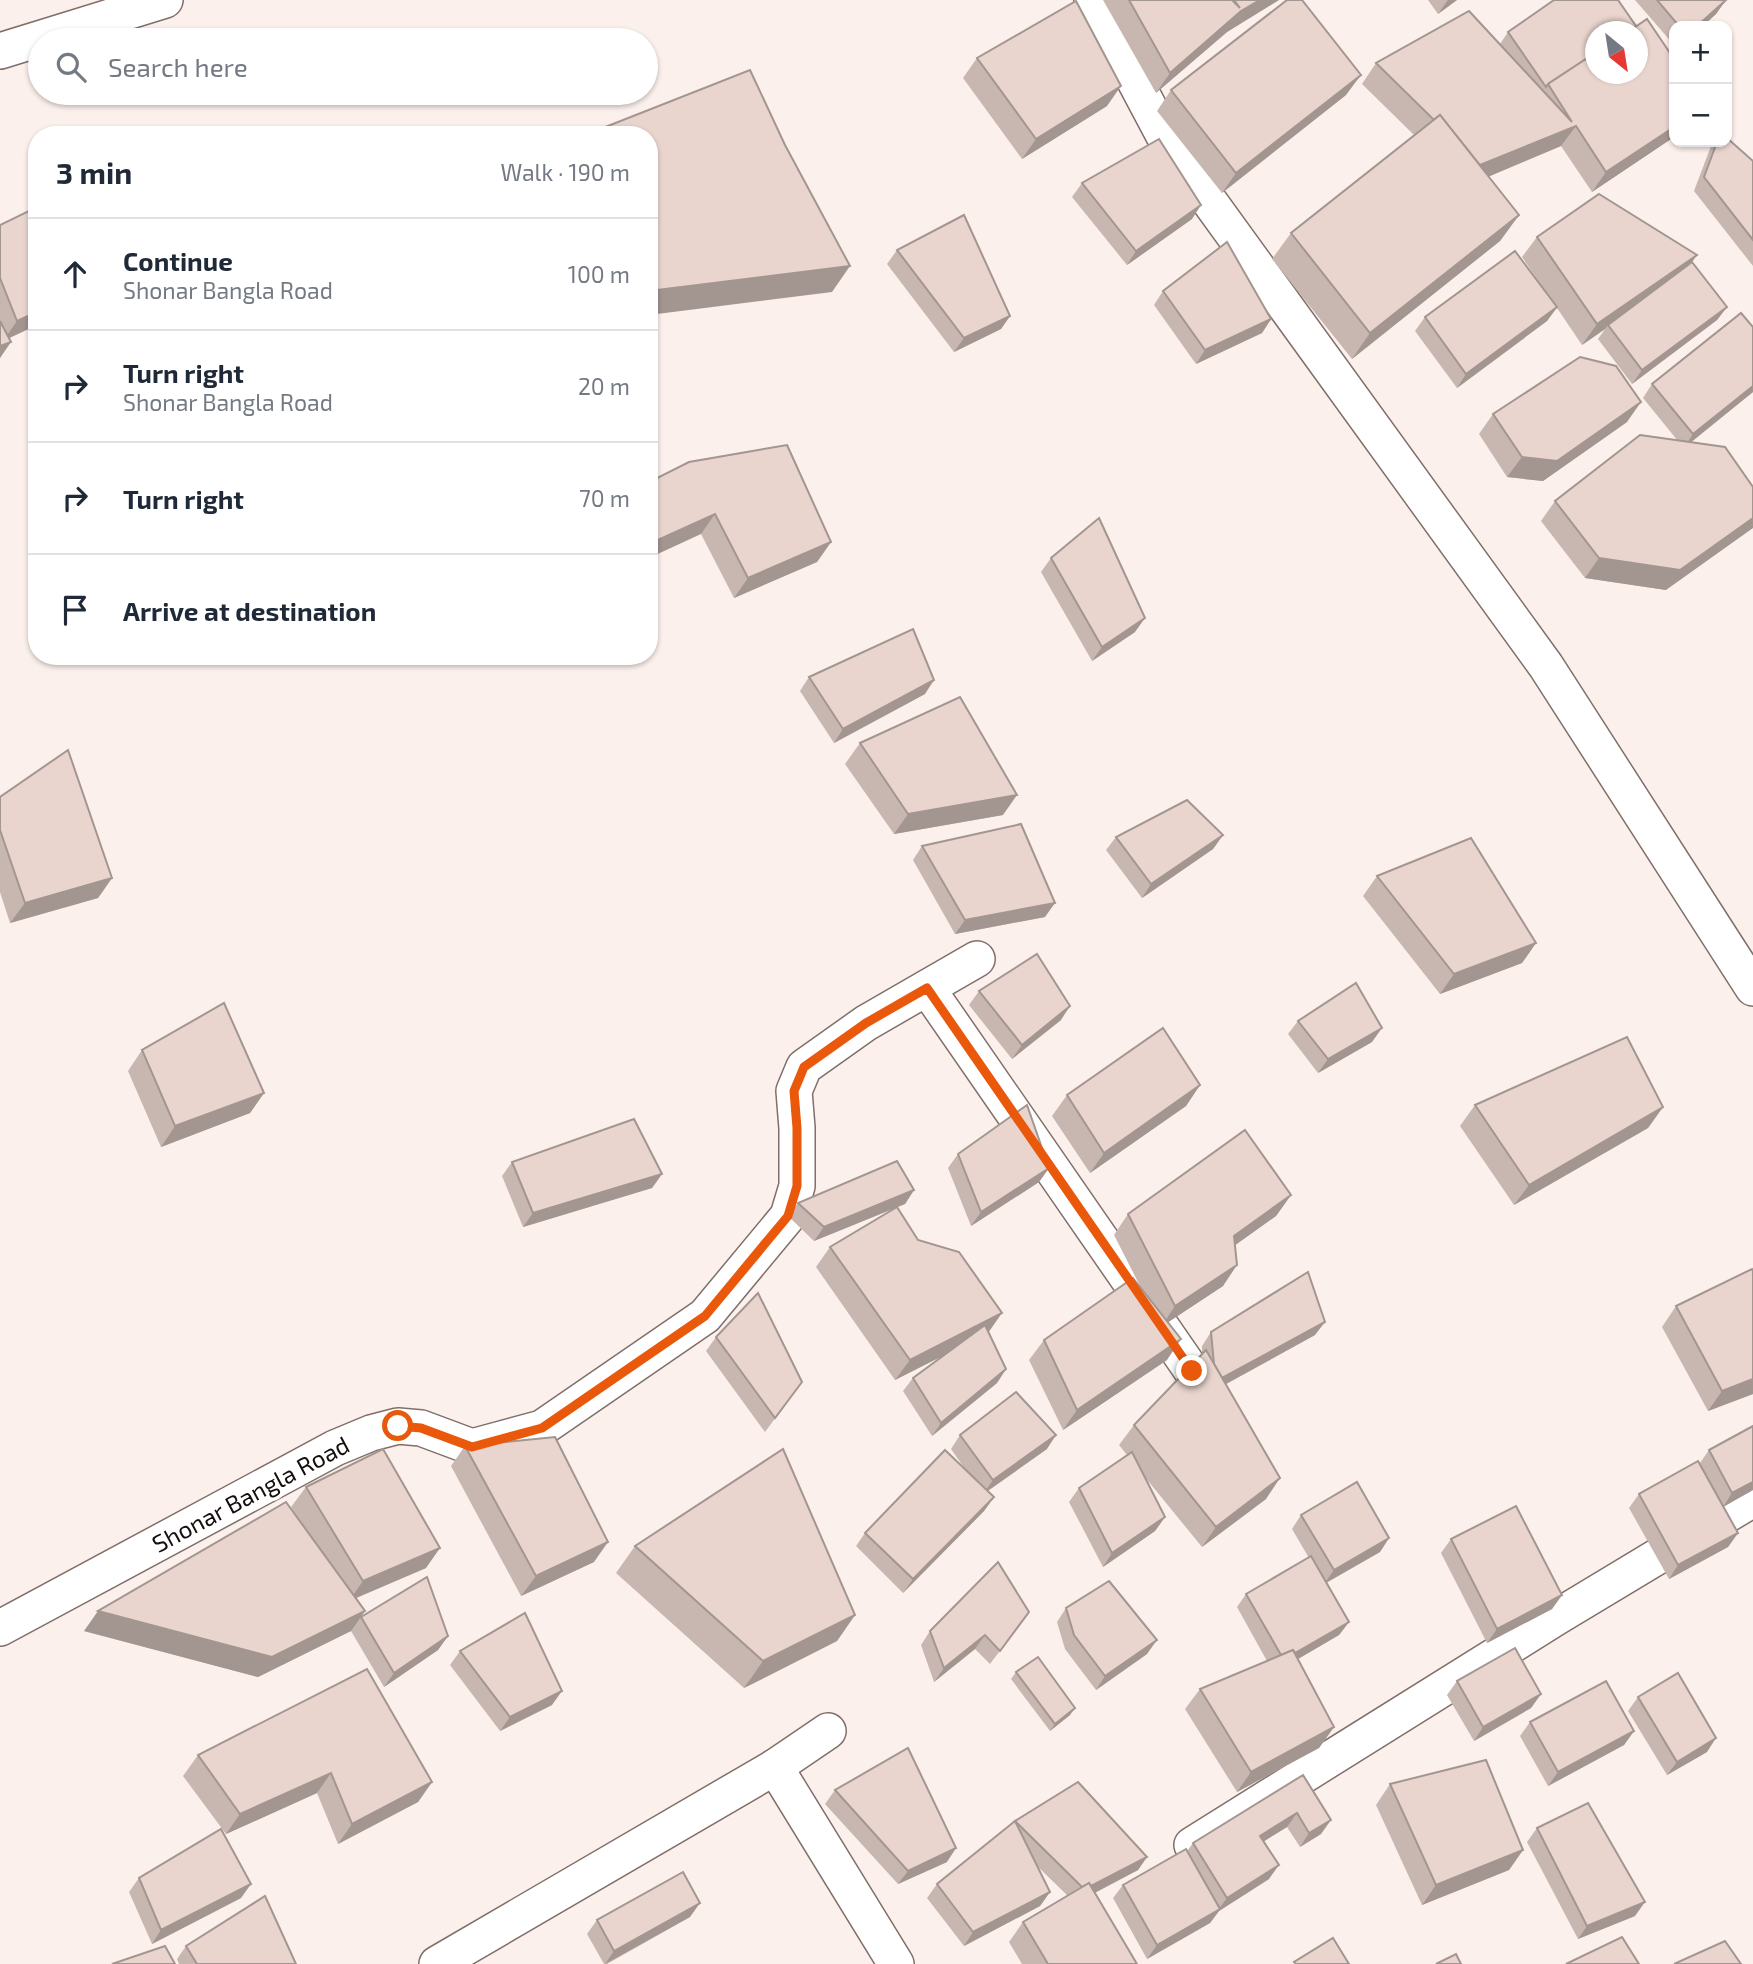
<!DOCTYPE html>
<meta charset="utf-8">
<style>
body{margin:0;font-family:"Exo 2",sans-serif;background:#f2f2f3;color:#1f2937}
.controls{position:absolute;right:21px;top:21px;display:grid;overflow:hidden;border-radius:14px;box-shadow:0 2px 5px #0004}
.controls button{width:63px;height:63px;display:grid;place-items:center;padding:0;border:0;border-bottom:2px solid #e0e1e3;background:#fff;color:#1f2937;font:35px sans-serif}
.compass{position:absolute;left:1585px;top:21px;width:63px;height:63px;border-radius:50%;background:#fff;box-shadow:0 2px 5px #0004;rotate:150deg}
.stop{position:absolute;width:21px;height:21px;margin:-16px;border:5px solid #ea580c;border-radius:50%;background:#fff}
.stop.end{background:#ea580c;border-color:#fff;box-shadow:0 2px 7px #0008}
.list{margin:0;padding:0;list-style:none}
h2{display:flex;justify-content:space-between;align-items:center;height:91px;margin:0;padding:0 28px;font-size:30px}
h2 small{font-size:23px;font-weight:400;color:#747a83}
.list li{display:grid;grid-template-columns:46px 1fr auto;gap:21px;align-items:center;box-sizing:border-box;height:112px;padding:0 28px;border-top:2px solid #e0e1e3}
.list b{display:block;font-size:26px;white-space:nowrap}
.list p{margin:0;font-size:23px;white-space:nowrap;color:#747a83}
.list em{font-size:23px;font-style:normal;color:#747a83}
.icon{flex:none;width:38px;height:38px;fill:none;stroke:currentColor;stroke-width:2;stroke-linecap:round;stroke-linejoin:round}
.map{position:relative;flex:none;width:1753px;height:1964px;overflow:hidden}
.search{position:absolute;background:#fff;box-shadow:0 2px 5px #0004;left:28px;top:28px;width:630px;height:77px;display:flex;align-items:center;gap:18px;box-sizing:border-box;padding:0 24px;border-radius:38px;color:#747a83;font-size:26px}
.panel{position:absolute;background:#fff;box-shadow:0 2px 5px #0004;left:28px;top:126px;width:630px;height:539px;border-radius:28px}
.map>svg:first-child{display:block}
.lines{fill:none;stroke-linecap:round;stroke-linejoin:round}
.minor-casing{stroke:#806f69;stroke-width:38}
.minor{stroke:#fff;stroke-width:35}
.wall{fill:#c8b7b1}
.shaded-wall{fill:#a39590}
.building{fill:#e9d5ce;stroke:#a39590;stroke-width:2}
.route{stroke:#ea580c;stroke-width:9}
.labels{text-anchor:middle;stroke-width:7;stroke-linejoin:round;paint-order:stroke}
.street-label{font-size:24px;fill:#140e0c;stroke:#fff}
</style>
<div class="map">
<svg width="1753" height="1964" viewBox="0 0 1753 1964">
<rect width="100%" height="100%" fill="#fcf0ec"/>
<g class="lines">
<g class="minor-casing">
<g id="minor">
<polyline points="1092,0 1170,147 1546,666 1753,988"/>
<polyline points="0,51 165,0"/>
<polyline points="927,988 1192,1371"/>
<polyline points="0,1628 335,1448 371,1433 398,1426 421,1428 472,1447 542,1428 705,1316 788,1216 797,1186 797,1128 794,1091 804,1067 866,1023 977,959"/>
<polyline points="775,1767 896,1964"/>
<polyline points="1192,1845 1557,1617 1753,1499"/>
<polyline points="437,1964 775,1767 828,1731"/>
</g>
</g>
<use href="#minor" class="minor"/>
</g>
<g class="wall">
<polygon points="1103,0 1279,0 1227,32 1156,93"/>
<polygon points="1428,0 1457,0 1438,14"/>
<polygon points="1635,0 1726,0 1716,14 1703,26 1674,26 1674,45"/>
<polygon points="1508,32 1674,137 1592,192 1561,146 1488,177 1519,215 1500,241 1352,359 1272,259 1291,233 1414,135 1362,84 1376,63 1500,44"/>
<polygon points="977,58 1107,106 1022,159 963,78"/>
<polygon points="1171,90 1346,95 1222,193 1157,111"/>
<polygon points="1714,142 1727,142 1753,161 1753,266 1694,191 1711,146"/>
<polygon points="1082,183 1192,219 1127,265 1072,197"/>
<polygon points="0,225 37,325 9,338 0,358"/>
<polygon points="1537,237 1692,262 1727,307 1717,320 1632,384 1598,339 1605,329 1582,345 1557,308 1547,321 1457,388 1415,331 1425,317 1553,302 1522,257"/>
<polygon points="897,250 1010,316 1001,329 954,352 887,264"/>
<polygon points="1163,291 1271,319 1262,333 1196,364 1154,305"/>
<polygon points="1652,384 1753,392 1690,442 1666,590 1585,578 1541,521 1555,501 1678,441 1643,398"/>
<polygon points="1493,414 1627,422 1543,481 1507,477 1479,434"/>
<polygon points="649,482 831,542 817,562 734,598 701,534"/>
<polygon points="1051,558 1135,632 1092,661 1041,572"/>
<polygon points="809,677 925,694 834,743 800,691"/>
<polygon points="860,743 1003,815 894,834 845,764"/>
<polygon points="0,797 112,878 98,898 10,923 0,892"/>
<polygon points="1223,835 1213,849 1142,898 1106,850 1116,837"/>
<polygon points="922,846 1045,917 955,934 913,860"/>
<polygon points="1377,876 1536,943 1522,963 1440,994 1363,896"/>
<polygon points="979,991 1061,1020 1012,1059 969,1005"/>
<polygon points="1298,1021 1372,1042 1318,1073 1288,1034"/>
<polygon points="142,1050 264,1093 250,1113 161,1147 128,1071"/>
<polygon points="1200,1085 1186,1106 1090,1173 1052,1116 1067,1095"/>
<polygon points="1475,1105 1663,1107 1648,1128 1514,1205 1460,1126"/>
<polygon points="958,1154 1049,1168 1039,1182 971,1226 948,1168"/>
<polygon points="512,1162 662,1174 652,1188 523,1227 502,1176"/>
<polygon points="914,1190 905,1204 897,1207 918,1240 989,1332 1006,1369 997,1383 932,1436 903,1391 913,1378 944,1355 895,1380 816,1267 830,1247 895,1208 814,1241 788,1216 798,1203"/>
<polygon points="1291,1195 1276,1216 1235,1245 1223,1286 1168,1322 1167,1360 1063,1430 1029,1360 1044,1340 1141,1288 1114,1235 1128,1214"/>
<polygon points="1676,1306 1753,1394 1708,1411 1662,1327"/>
<polygon points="1211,1332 1315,1335 1226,1384 1266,1499 1202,1547 1144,1476 1165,1517 1155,1531 1103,1567 1069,1502 1079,1488 1127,1455 1119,1445 1134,1425 1202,1355 1202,1346"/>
<polygon points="716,1337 802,1382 765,1432 706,1351"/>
<polygon points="960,1435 1047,1449 988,1491 994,1497 984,1511 903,1593 856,1546 865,1533 965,1469 951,1449"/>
<polygon points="465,1446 594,1562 521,1596 451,1466"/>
<polygon points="1709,1450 1753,1490 1723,1507 1738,1533 1728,1547 1669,1579 1629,1508 1639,1494 1700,1463"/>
<polygon points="306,1487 426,1568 356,1598 365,1611 361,1617 448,1636 438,1650 384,1687 351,1631 258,1677 84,1631 300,1521 291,1507"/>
<polygon points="1301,1515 1389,1538 1380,1552 1326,1583 1349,1622 1339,1635 1298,1659 1334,1727 1319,1748 1237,1792 1185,1709 1200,1689 1267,1661 1237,1607 1246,1594 1309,1558 1292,1529"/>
<polygon points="1451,1539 1562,1595 1552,1609 1487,1643 1441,1553"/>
<polygon points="635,1546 855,1615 837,1641 744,1688 616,1573"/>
<polygon points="1066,1608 1147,1654 1096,1690 1065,1649 1057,1622"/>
<polygon points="1029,1612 990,1664 975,1649 934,1682 921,1645 930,1631"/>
<polygon points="460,1651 552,1705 500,1731 450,1665"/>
<polygon points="1016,1672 1070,1715 1050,1731 1011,1679"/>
<polygon points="1457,1681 1541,1694 1531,1708 1474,1741 1447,1695"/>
<polygon points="1638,1697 1707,1752 1667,1775 1628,1711"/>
<polygon points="1530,1722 1634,1731 1624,1745 1548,1786 1520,1736"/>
<polygon points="198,1755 432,1782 418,1802 338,1844 317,1793 226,1834 183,1776"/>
<polygon points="1303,1775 1321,1834 1300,1847 1287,1827 1264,1841 1269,1879 1219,1911 1210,1923 1147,1959 1113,1898 1123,1885 1187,1851 1193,1843"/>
<polygon points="1390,1784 1523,1850 1509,1870 1422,1905 1376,1805"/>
<polygon points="835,1790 947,1862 898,1884 825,1804"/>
<polygon points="1015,1821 1147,1857 1138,1870 1095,1893 1137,1964 1022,1964 1009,1942 1023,1922 1068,1896 1037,1866 1050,1892 1040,1906 964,1946 927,1898 937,1884"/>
<polygon points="1537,1828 1635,1916 1578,1939 1527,1842"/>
<polygon points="139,1878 241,1898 152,1944 129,1892"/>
<polygon points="690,1917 607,1964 604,1964 587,1934 597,1920"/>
<polygon points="186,1946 296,1964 179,1964 177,1959"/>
</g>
<g class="shaded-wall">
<polygon points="1260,0 1279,0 1227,32 1156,93 1170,73 1241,11"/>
<polygon points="1448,0 1457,0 1438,14"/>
<polygon points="1726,0 1716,14 1703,26 1697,26"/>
<polygon points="1361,75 1346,95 1222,193 1236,173"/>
<polygon points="1121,86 1107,106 1022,159 1036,139"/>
<polygon points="1576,126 1561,146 1466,186 1480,165"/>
<polygon points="1674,127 1674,137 1592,192 1606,172"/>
<polygon points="1201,205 1192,219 1127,265 1136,251"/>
<polygon points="1519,215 1500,241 1352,359 1370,333"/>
<polygon points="1697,255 1683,275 1608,325 1605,329 1582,345 1597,324"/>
<polygon points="850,266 832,292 649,315 649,291"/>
<polygon points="1557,307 1547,321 1457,388 1466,374"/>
<polygon points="1727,307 1717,320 1632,384 1642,370"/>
<polygon points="37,312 37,325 3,341 17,321"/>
<polygon points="1010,316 1001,329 954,352 964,338"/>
<polygon points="1271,319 1262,333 1196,364 1205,350"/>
<polygon points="11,342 0,358 0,346"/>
<polygon points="1753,386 1753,392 1684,448 1693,434"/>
<polygon points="1641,402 1627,422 1543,481 1507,477 1522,457"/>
<polygon points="715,514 701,534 649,558 649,544"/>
<polygon points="1753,518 1753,528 1666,590 1585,578 1599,558"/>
<polygon points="831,542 817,562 734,598 748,578"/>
<polygon points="1145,618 1135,632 1092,661 1102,647"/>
<polygon points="934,680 925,694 834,743 843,729"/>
<polygon points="1017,795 1003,815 894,834 908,814"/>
<polygon points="1223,835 1213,849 1142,898 1151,884"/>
<polygon points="112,878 98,898 10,923 25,903"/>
<polygon points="1055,903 1045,917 955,934 965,920"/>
<polygon points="1536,943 1522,963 1440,994 1454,974"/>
<polygon points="1070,1006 1061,1020 1012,1059 1022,1045"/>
<polygon points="1382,1028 1372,1042 1318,1073 1328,1059"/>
<polygon points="1200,1085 1186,1106 1090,1173 1104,1153"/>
<polygon points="264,1093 250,1113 161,1147 175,1126"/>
<polygon points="1663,1107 1648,1128 1514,1205 1529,1185"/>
<polygon points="1049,1168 1039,1182 971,1226 981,1212"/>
<polygon points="662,1174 652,1188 523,1227 533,1213"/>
<polygon points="914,1190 905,1204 814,1241 824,1227"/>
<polygon points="1291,1195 1276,1216 1220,1256 1234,1236"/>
<polygon points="1237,1265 1223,1286 1161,1327 1175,1306"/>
<polygon points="1002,1313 988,1333 895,1380 910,1360"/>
<polygon points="1325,1322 1315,1335 1206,1395 1216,1381"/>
<polygon points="1181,1339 1167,1360 1063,1430 1077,1410"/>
<polygon points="1006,1369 997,1383 932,1436 941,1423"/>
<polygon points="1753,1379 1753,1394 1708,1411 1722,1391"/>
<polygon points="1056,1435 1047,1449 983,1494 993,1480"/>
<polygon points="1280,1478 1266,1499 1202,1547 1216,1527"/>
<polygon points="1753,1482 1753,1490 1723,1507 1732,1493"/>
<polygon points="994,1497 984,1511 903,1593 913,1579"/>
<polygon points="1165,1517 1155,1531 1103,1567 1112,1553"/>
<polygon points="1738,1533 1728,1547 1669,1579 1678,1565"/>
<polygon points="1389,1538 1380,1552 1324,1584 1334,1570"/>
<polygon points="608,1542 594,1562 521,1596 536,1576"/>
<polygon points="440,1548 426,1568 349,1601 363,1581"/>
<polygon points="1562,1595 1552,1609 1487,1643 1497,1629"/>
<polygon points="98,1611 365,1611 351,1631 258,1677 84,1631"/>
<polygon points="855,1615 837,1641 744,1688 763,1661"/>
<polygon points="1349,1622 1339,1635 1274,1673 1284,1659"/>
<polygon points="985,1635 975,1649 934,1682 944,1668"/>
<polygon points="448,1636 438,1650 384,1687 394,1673"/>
<polygon points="1157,1640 1147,1654 1096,1690 1105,1676"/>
<polygon points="562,1691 552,1705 500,1731 510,1717"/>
<polygon points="1541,1694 1531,1708 1474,1741 1483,1727"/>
<polygon points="1075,1708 1070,1715 1050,1731 1055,1724"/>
<polygon points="1334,1727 1319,1748 1237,1792 1251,1772"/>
<polygon points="1634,1731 1624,1745 1548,1786 1558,1772"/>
<polygon points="1716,1738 1707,1752 1667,1775 1677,1762"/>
<polygon points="331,1773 317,1793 226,1834 240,1814"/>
<polygon points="432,1782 418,1802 338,1844 352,1824"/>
<polygon points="1297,1813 1287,1827 1250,1850 1260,1836"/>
<polygon points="1331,1820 1321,1834 1300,1847 1309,1833"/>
<polygon points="956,1848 947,1862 898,1884 908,1871"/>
<polygon points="1523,1850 1509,1870 1422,1905 1436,1885"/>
<polygon points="1147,1857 1138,1870 1075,1903 1085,1889"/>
<polygon points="1279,1865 1269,1879 1219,1911 1210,1923 1147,1959 1157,1945 1218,1910 1227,1898"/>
<polygon points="251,1884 241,1898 152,1944 161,1930"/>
<polygon points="1050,1892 1040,1906 964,1946 973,1932"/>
<polygon points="1645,1902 1635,1916 1578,1939 1587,1926"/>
<polygon points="700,1903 690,1917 605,1964 614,1951"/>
</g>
<g class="building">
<polygon points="1129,0 1232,0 1240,8 1234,0 1260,0 1241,11 1170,73"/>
<polygon points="1287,0 1302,0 1361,75 1236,173 1171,90"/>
<polygon points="1554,0 1618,0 1636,26 1628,32 1595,32 1595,53 1548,84 1546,87 1508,32"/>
<polygon points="1657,0 1726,0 1697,26 1679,26"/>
<polygon points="1076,1 1121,86 1036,139 977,58"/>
<polygon points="1469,11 1572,122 1548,84 1595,53 1595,74 1637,74 1637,32 1628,32 1647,19 1674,59 1674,127 1606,172 1576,126 1480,165 1440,115 1434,120 1376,63"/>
<polygon points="750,70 785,145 850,266 649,291 649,135 585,135"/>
<polygon points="1440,115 1519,215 1370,333 1291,233"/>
<polygon points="1727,138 1753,161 1753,240 1704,177 1717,142 1727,142"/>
<polygon points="1159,139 1201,205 1136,251 1082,183"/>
<polygon points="1599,194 1697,255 1597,324 1537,237"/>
<polygon points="37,207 37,312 17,321 0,278 0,225"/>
<polygon points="964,215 1010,316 964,338 897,250"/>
<polygon points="1227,242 1271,319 1205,350 1163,291"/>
<polygon points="1515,251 1557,307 1466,374 1425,317"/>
<polygon points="1692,262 1727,307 1642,370 1608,325"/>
<polygon points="1741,313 1753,327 1753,386 1693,434 1652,384"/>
<polygon points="0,321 11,342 0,346"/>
<polygon points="1580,357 1616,366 1641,402 1557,461 1522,457 1493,414"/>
<polygon points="1640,435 1725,447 1753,487 1753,518 1680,570 1599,558 1555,501"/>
<polygon points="787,445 831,542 748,578 715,514 649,544 649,482 689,462"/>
<polygon points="1099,518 1145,618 1102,647 1051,558"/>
<polygon points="913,629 934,680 843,729 809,677"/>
<polygon points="960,697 1017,795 908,814 860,743"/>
<polygon points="68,750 112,878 25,903 0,830 0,797"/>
<polygon points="1187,800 1223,835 1151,884 1116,837"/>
<polygon points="1021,824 1055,903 965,920 922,846"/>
<polygon points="1471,838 1536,943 1454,974 1377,876"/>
<polygon points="1037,954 1070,1006 1022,1045 979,991"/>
<polygon points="1356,983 1382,1028 1328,1059 1298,1021"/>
<polygon points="224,1003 264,1093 175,1126 142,1050"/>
<polygon points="1163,1028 1200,1085 1104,1153 1067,1095"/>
<polygon points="1627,1037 1663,1107 1529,1185 1475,1105"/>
<polygon points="1027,1105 1049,1168 981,1212 958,1154"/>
<polygon points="634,1119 662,1174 533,1213 512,1162"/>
<polygon points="1245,1130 1291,1195 1234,1236 1237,1265 1175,1306 1128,1214"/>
<polygon points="897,1161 914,1190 824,1227 798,1203"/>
<polygon points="897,1207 918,1240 959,1252 1002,1313 910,1360 830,1247"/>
<polygon points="1752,1269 1753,1271 1753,1379 1722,1391 1676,1306"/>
<polygon points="1308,1272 1325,1322 1222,1378 1214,1364 1211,1332"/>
<polygon points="1133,1278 1181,1339 1077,1410 1044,1340"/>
<polygon points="758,1293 802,1382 775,1418 716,1337"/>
<polygon points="985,1325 1006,1369 941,1423 913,1378"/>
<polygon points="1206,1350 1280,1478 1216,1527 1134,1425"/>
<polygon points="1016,1392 1056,1435 993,1480 960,1435"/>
<polygon points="1753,1426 1753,1482 1732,1493 1709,1450"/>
<polygon points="555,1437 608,1542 536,1576 465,1446"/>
<polygon points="383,1449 440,1548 363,1581 306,1487"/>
<polygon points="783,1449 855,1615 763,1661 635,1546"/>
<polygon points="945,1450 994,1497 913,1579 865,1533"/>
<polygon points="1132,1452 1165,1517 1112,1553 1079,1488"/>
<polygon points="1698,1461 1738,1533 1678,1565 1639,1494"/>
<polygon points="1357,1482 1389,1538 1334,1570 1301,1515"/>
<polygon points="286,1502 365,1611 272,1657 98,1611"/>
<polygon points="1516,1506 1562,1595 1497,1629 1451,1539"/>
<polygon points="1311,1556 1349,1622 1295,1653 1293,1650 1281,1655 1246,1594"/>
<polygon points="998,1562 1029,1612 1000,1651 985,1635 944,1668 930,1631"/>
<polygon points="427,1577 448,1636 394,1673 361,1617"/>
<polygon points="1109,1581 1157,1640 1105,1676 1074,1635 1066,1608"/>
<polygon points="525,1613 562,1691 510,1717 460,1651"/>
<polygon points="1515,1648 1541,1694 1483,1727 1457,1681"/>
<polygon points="1293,1650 1334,1727 1251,1772 1200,1689"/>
<polygon points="1038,1657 1075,1708 1055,1724 1016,1672"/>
<polygon points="367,1669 432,1782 352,1824 331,1773 240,1814 198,1755"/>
<polygon points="1678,1673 1716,1738 1677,1762 1638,1697"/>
<polygon points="1606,1681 1634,1731 1558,1772 1530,1722"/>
<polygon points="908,1748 956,1848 908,1871 835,1790"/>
<polygon points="1486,1760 1523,1850 1436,1885 1390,1784"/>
<polygon points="1303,1775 1331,1820 1309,1833 1297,1813 1260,1836 1279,1865 1227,1898 1193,1843"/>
<polygon points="1078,1782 1147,1857 1091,1886 1089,1883 1082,1887 1015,1821"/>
<polygon points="1588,1803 1645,1902 1587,1926 1537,1828"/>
<polygon points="1015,1821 1050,1892 973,1932 937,1884"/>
<polygon points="221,1829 251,1884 161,1930 139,1878"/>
<polygon points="1186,1849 1220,1909 1157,1945 1123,1885"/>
<polygon points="683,1872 700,1903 614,1951 597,1920"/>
<polygon points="1089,1883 1137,1964 1048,1964 1023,1922"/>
<polygon points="265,1896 296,1964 197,1964 186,1946"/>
<polygon points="1622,1937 1639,1964 1566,1964"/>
<polygon points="1333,1938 1349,1964 1296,1964 1294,1962"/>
<polygon points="1725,1941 1741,1964 1674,1964"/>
<polygon points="165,1946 175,1964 112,1964"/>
<polygon points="1456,1954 1461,1964 1436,1964"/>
</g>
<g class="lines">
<polyline class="route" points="398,1426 421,1428 472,1447 542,1428 705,1316 788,1216 797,1186 797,1128 794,1091 804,1067 866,1023 927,988 1192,1371"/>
</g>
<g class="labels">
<g class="street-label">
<text transform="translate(251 1495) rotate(-28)" y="8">Shonar Bangla Road</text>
</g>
</g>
</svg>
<div class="controls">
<button>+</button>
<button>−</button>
</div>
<svg class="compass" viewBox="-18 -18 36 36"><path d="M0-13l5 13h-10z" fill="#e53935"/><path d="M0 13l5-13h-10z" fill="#747a83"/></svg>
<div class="stop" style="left:398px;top:1426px"></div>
<div class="stop end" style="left:1192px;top:1371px"></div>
<div class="search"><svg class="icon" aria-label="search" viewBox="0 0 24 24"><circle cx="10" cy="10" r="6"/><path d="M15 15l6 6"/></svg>Search here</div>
<section class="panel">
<h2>3 min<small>Walk · 190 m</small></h2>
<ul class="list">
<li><svg class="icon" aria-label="ahead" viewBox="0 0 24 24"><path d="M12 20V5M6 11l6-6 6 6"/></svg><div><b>Continue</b><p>Shonar Bangla Road</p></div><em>100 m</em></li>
<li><svg class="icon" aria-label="right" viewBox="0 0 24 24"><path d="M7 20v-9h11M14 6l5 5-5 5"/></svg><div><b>Turn right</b><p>Shonar Bangla Road</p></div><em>20 m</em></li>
<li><svg class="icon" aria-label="right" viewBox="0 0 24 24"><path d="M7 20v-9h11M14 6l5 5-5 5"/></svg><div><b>Turn right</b></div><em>70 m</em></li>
<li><svg class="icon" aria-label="arrive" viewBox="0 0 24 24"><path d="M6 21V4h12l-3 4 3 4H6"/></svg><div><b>Arrive at destination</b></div></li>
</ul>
</section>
</div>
